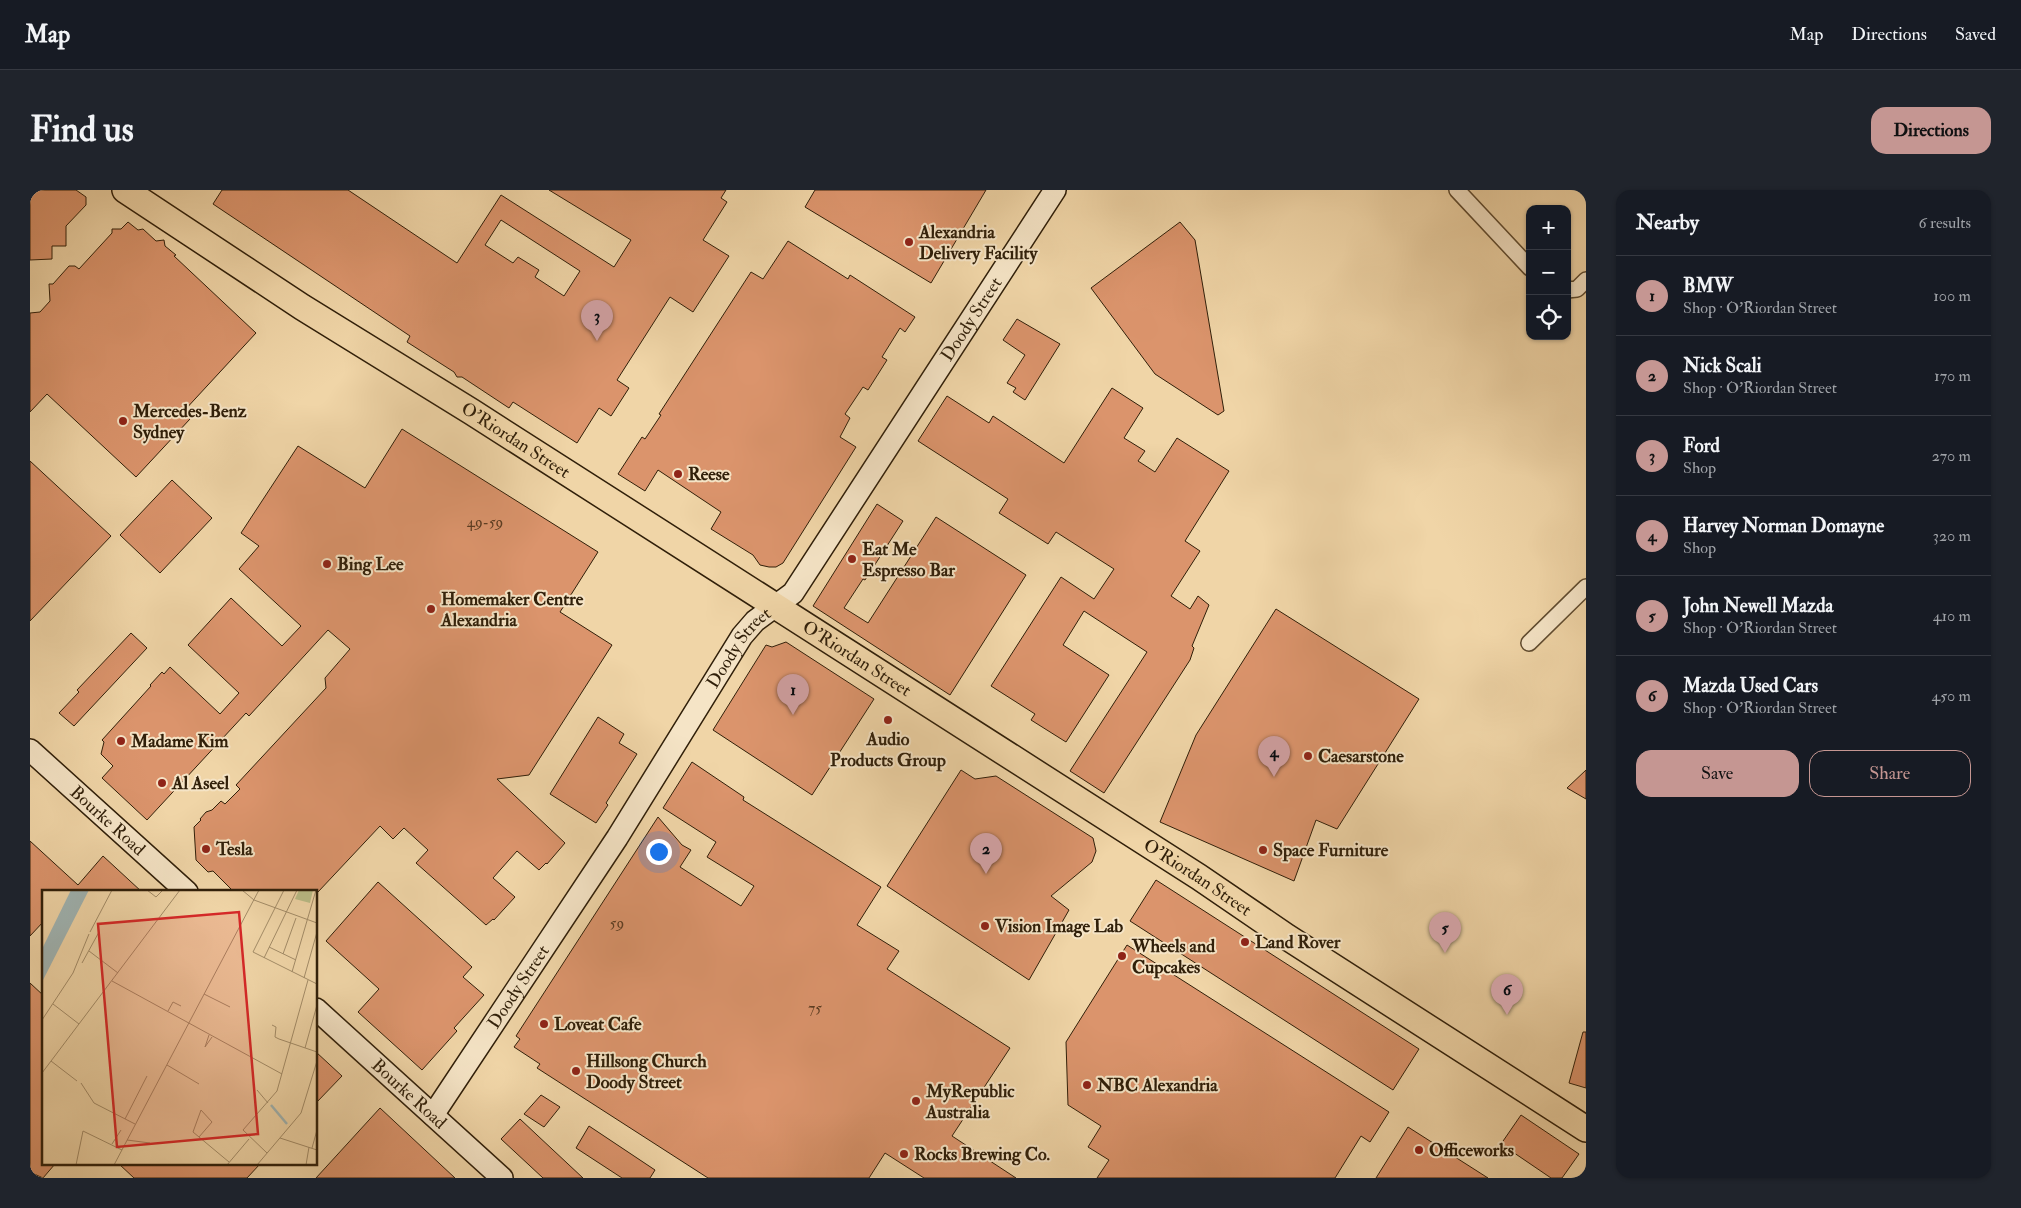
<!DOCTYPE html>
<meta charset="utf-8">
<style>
body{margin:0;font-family:"IM FELL Double Pica",serif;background:#20242c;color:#f1f3f6}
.controls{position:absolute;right:15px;top:15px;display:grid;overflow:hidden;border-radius:10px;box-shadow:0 1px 4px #0004}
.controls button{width:45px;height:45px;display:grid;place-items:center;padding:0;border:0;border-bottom:1px solid #363941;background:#171b24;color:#f1f3f6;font:25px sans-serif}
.you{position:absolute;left:628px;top:661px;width:18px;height:18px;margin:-12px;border:4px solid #fff;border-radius:50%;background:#1a73e8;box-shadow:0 0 0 8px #1a73e833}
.badge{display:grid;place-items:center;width:32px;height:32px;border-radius:50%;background:#c59692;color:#111;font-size:16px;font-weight:700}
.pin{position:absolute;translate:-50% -41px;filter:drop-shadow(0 1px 2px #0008)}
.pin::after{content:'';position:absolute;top:26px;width:18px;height:15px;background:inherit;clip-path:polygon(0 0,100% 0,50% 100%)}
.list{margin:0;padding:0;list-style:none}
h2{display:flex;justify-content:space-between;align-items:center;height:65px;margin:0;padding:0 20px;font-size:21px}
h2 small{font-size:16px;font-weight:400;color:#9ea1a6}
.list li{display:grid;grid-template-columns:32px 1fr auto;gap:15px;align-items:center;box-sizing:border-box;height:80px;padding:0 20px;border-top:1px solid #363941}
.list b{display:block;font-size:19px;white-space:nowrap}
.list p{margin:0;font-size:16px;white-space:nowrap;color:#9ea1a6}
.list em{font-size:16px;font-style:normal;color:#9ea1a6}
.actions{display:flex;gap:10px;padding:15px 20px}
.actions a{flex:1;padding:11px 0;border:1px solid #c59692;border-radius:15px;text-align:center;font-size:18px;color:#c59692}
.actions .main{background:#c59692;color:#111}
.icon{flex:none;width:28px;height:28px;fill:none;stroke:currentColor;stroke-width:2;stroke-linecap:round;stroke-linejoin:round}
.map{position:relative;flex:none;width:1556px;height:988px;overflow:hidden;border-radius:15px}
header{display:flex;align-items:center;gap:30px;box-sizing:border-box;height:70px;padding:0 25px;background:#171b24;border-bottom:1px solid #363941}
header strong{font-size:24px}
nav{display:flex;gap:28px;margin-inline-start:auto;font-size:18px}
.intro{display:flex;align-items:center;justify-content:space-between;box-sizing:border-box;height:120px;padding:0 30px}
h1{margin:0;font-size:35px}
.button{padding:12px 22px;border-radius:15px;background:#c59692;color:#111;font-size:18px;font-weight:700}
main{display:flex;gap:30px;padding:0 30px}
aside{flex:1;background:#171b24;border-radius:15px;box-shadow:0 1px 4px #0004}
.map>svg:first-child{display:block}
.building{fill:#db946c;stroke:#301f09;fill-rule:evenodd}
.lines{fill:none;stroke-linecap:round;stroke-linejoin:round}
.street-casing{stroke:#604c30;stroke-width:18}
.secondary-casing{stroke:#301f09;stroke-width:24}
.primary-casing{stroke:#301f09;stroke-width:28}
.street{stroke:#f5e4c6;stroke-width:15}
.secondary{stroke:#f5e4c6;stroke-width:21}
.primary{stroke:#f0d5a7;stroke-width:25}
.poi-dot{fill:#8f2418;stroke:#f5e4c6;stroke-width:2}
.labels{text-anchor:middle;stroke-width:4;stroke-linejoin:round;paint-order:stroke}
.number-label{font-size:15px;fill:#5b3c22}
.poi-label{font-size:18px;font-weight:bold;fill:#301f09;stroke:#f5e4c6;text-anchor:start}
.street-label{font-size:18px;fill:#301f09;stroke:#f5e4c6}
.inset-river{fill:none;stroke:#a0b5b4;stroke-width:2.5}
.inset-road{fill:none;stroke:#a38c68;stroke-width:1}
.view{fill:#d62828;fill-opacity:0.15;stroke:#d62828;stroke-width:2.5}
.inset-edge{fill:none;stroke:#301f09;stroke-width:2.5}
</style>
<header>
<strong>Map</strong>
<nav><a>Map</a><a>Directions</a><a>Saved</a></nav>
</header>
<div class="intro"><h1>Find us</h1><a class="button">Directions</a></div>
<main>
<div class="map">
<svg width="1556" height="988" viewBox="0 0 1556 988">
<rect width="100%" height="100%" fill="#f0d5a7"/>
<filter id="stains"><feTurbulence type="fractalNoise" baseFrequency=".004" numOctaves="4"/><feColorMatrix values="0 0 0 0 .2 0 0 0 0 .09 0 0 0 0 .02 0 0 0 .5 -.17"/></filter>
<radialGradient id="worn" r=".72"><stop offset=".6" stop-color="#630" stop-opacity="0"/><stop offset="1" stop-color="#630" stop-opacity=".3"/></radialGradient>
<g class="building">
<polygon points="0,0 46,0 56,7 56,15 36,36 36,56 22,56 22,69 0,70"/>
<path d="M192,0h126l109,73 44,-68 113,72 17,-27 -82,-50h177l-5,8 6,4 -24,38 26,16 -36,56 -23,-15 -53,83 12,8 -18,28 -12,-8 -22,35 -64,-41 -4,6 -47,-31h-5l-3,-5 -47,-30 3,-6 -197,-132zM471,30l79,51 -16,25 -29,-19 4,-7 -21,-13 -5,6 -28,-18z"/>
<polygon points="785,0 956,0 901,93 775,17"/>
<polygon points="98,32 108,40 113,39 126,51 134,50 135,56 146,65 144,66 226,143 153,222 160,229 106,287 17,204 0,222 0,123 10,122 20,111 19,94 23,94 39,76 45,76 49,79 82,43 82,39 91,39"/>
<polygon points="1150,32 1165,50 1194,221 1188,225 1125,184 1061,98"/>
<polygon points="758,51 818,89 820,85 885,127 875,142 870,138 852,167 857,170 838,200 833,197 815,224 820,228 810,247 826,257 753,373 746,377 739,377 730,375 723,365 681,339 691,322 628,280 615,301 588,284 612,247 615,249 631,225 629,224 721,82 733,89"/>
<polygon points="987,129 1030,154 995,210 983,202 986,198 977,193 995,165 973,150"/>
<polygon points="1082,198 1113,218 1094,248 1115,261 1108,271 1125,282 1147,248 1199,281 1155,351 1170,361 1141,406 1160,419 1168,406 1179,415 1162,456 1164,458 1160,470 1074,603 1040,581 1117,462 1054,421 1033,455 1079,485 1036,552 1001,530 1005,524 961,496 1031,387 1064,409 1084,379 1026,342 1018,354 969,323 978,309 888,251 917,206 959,233 963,226 1034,273"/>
<polygon points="372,239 568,362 530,422 582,455 499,585 467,589 535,653 517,674 516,673 509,680 487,661 463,688 485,707 464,730 463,729 456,735 386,673 398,660 374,638 363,649 350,636 288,702 204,702 183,681 178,682 166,670 164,637 171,630 170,629 176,622 182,620 191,611 195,614 210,599 206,595 296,498 295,488 320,459 298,440 219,526 216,523 117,630 72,588 83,576 71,564 74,552 72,550 121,496 120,495 132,482 134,484 140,477 190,524 209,503 158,455 201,408 252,456 271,436 209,379 229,356 211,343 268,256 335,298"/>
<polygon points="0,271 81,346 0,431"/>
<polygon points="142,290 182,328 130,383 90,345"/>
<polygon points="847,314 873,331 835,390 833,389 814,418 838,433 906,327 996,385 920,505 783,416"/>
<polygon points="1246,419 1389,509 1307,639 1286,630 1264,691 1130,632 1166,545"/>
<polygon points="101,443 117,458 44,536 29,523 49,502 47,500"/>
<polygon points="756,452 844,509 782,605 683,540 736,455 742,457"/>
<polygon points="568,527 594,544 589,553 607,564 576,613 578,615 566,633 520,604"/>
<polygon points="662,572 714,607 713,610 851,697 827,735 869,761 857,779 980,858 922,946 986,988 894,988 855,963 839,988 678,988 507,878 510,874 484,857 490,849 486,846 628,627 652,655 661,660 650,677 711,716 724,696 677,667 686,652 633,618"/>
<polygon points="931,580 945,589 966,586 1063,648 1066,661 1062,672 1021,706 1039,720 999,790 857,696"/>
<polygon points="1556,580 1556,609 1537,598"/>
<polygon points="0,651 48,695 73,666 112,702 14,702 14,731 0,746"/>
<polygon points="1126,690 1389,859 1363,900 1100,731"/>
<polygon points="348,692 442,777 433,787 454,805 424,838 427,841 392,880 328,822 349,799 296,751"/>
<polygon points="1097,755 1359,922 1340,952 1331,946 1305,988 1067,988 1079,970 1058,957 1071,936 1038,915 1036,852"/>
<polygon points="0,793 14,806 14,974 25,974 13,988 0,982"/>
<polygon points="1553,842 1556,842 1556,898 1539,893"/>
<polygon points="286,862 312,886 286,913"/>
<polygon points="511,905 530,917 514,937 494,924"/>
<polygon points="350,918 425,988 286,988"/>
<polygon points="1491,925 1549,964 1532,988 1521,988 1471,954"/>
<polygon points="490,929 507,945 553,988 513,988 471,949"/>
<polygon points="559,936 625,980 620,988 592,988 546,958"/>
<polygon points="1378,937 1458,988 1346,988"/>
<polygon points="89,974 230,974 217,988 104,988"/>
</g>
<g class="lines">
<g class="street-casing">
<g id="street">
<polyline points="1427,0 1500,78"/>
<polyline points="1537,100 1547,99 1556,90"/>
<polyline points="1499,453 1556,397"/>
</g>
</g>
<g class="secondary-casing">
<g id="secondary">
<path id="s1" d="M0,560l157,142"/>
<path id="s2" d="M286,819l186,169"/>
<path id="s3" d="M403,925l184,-277 125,-202 13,-15 38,-28 262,-403"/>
</g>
</g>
<g class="primary-casing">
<g id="primary">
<path id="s4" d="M95,0l177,117 170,105 727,465 88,60 299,192"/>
</g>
</g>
<use href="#street" class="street"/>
<use href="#secondary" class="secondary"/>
<use href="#primary" class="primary"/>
</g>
<g class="poi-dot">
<circle cx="879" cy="52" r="5"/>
<circle cx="93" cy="231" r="5"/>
<circle cx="648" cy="284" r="5"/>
<circle cx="822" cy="369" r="5"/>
<circle cx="297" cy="374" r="5"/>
<circle cx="401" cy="419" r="5"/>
<circle cx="858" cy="530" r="5"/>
<circle cx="91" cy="551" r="5"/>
<circle cx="1278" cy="566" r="5"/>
<circle cx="132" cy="593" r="5"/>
<circle cx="176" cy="659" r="5"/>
<circle cx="1233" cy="660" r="5"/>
<circle cx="955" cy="736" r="5"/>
<circle cx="1215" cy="752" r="5"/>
<circle cx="1092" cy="766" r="5"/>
<circle cx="514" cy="834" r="5"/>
<circle cx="546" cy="881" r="5"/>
<circle cx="1057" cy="895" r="5"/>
<circle cx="886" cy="911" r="5"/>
<circle cx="1389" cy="960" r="5"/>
<circle cx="874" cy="964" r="5"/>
</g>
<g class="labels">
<g class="number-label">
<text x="455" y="337">49-59</text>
<text x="587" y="738">59</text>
<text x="785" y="823">75</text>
</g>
<g class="poi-label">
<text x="889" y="48">Alexandria<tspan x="889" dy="21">Delivery Facility</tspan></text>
<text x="103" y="227">Mercedes-Benz<tspan x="103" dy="21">Sydney</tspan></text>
<text x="658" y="290">Reese</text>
<text x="832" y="365">Eat Me<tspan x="832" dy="21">Espresso Bar</tspan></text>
<text x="307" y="380">Bing Lee</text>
<text x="411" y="415">Homemaker Centre<tspan x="411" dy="21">Alexandria</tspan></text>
<text x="858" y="555" text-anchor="middle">Audio<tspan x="858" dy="21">Products Group</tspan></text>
<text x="101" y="557">Madame Kim</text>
<text x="1288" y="572">Caesarstone</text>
<text x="142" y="599">Al Aseel</text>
<text x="186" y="665">Tesla</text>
<text x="1243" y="666">Space Furniture</text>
<text x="965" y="742">Vision Image Lab</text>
<text x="1225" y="758">Land Rover</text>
<text x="1102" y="762">Wheels and<tspan x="1102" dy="21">Cupcakes</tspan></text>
<text x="524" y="840">Loveat Cafe</text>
<text x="556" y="877">Hillsong Church<tspan x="556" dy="21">Doody Street</tspan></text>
<text x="1067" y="901">NBC Alexandria</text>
<text x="896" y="907">MyRepublic<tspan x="896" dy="21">Australia</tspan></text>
<text x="1399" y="966">Officeworks</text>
<text x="884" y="970">Rocks Brewing Co.</text>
</g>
<g class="street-label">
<text dy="6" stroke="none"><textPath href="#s3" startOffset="964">Doody Street</textPath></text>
<text dy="6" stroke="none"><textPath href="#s4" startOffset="464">O'Riordan Street</textPath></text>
<text dy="6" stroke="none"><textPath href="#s3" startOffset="559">Doody Street</textPath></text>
<text dy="6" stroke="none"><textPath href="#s4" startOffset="869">O'Riordan Street</textPath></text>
<text dy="6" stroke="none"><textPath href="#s1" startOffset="105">Bourke Road</textPath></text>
<text dy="6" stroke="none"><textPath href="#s4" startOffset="1274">O'Riordan Street</textPath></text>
<text dy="6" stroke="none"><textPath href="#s3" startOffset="154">Doody Street</textPath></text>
<text dy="6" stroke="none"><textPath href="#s2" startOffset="126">Bourke Road</textPath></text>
</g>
</g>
<g transform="translate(12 700)">
<rect width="275" height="275" fill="#f0d5a7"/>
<path d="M257,0h14l-3,13 -15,-4z" fill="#babd87"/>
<path d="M29,0h18l-47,92v-33z" fill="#a0b5b4"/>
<path class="inset-river" d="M229,215l16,19"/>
<path class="inset-road" d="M105,0l9,7 7,-7M200,0l12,10M242,0l-31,62 64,32M212,10l63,23M48,42l22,-42M227,57l27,13M47,61l29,22M241,64l13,-36M222,68l33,-68M40,73l17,-31M250,82l24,-82M262,88l13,-46M70,91l170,93M162,104l26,13M11,114l26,20M126,121l5,-9 8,4M0,130l31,-47 16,-39M230,135l4,2 -1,10 4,2 38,13M167,145l-4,12 7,-10M263,158l12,-43M9,171l26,20M125,175l32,19M0,183l138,-183M39,193l13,20 41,21M215,200l11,13M83,229l22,-43M157,247l13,-15 -11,-12 -8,22 36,30M238,248l37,12M85,250l23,3M70,254l9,-14M270,258l5,-18M225,263l-24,-23 34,-39 31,-111M34,275l7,-34 39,19M72,275l145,-275M185,275l22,-26M215,275l44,-52 16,-52M264,275l3,-18"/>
<path class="view" d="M197,22l19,222 -141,13 -19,-223z"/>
<rect width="275" height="275" class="inset-edge"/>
</g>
<rect width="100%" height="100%" filter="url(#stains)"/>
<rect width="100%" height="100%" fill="url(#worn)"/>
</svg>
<div class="controls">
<button>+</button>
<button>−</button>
<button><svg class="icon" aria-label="locate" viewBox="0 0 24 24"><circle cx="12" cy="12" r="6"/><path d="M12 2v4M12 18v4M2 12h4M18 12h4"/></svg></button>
</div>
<div class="you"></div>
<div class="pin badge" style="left:763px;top:525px">1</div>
<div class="pin badge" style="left:956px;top:684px">2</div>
<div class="pin badge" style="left:567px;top:151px">3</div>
<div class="pin badge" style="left:1244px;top:587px">4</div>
<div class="pin badge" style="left:1415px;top:763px">5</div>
<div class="pin badge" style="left:1477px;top:825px">6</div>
</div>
<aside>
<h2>Nearby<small>6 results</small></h2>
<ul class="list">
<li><span class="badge">1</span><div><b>BMW</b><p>Shop · O'Riordan Street</p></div><em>100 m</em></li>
<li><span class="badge">2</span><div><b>Nick Scali</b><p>Shop · O'Riordan Street</p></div><em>170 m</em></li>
<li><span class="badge">3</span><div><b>Ford</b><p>Shop</p></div><em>270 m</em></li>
<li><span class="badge">4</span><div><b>Harvey Norman Domayne</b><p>Shop</p></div><em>320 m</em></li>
<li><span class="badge">5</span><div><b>John Newell Mazda</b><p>Shop · O'Riordan Street</p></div><em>410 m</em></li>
<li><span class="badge">6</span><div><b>Mazda Used Cars</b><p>Shop · O'Riordan Street</p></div><em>450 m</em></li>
</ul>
<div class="actions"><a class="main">Save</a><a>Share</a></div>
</aside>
</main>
